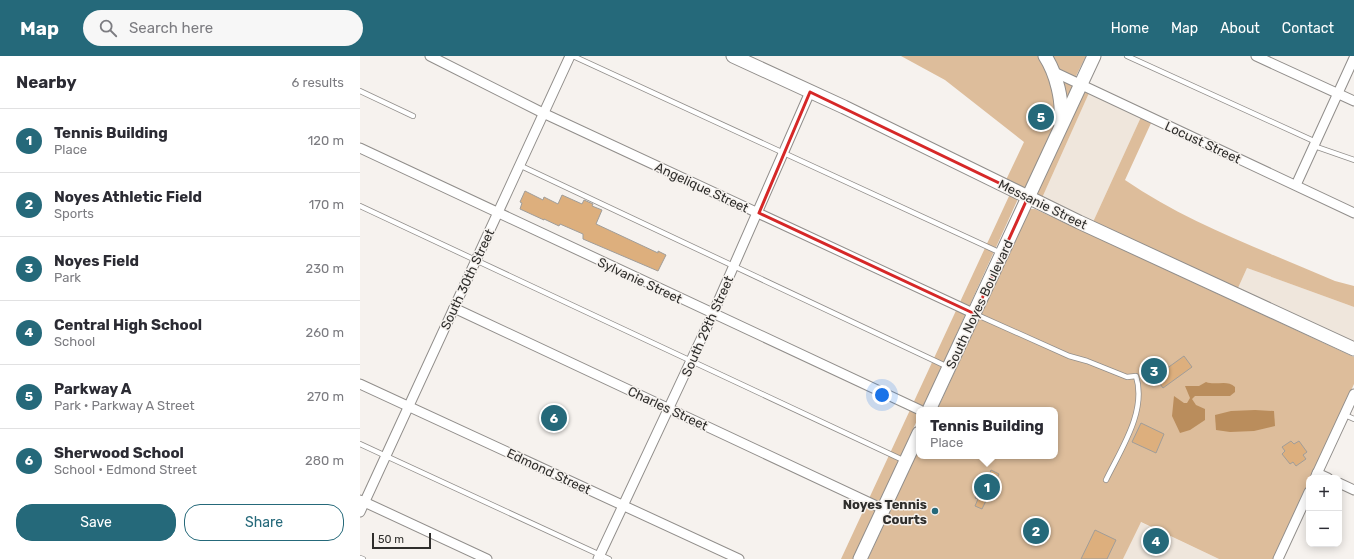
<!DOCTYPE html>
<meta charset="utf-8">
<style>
body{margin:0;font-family:Rubik,sans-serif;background:#f7f7f7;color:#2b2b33}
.controls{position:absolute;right:12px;bottom:12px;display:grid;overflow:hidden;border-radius:8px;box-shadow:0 2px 10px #0003}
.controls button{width:36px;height:36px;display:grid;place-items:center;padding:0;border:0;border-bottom:1px solid #e1e1e2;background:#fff;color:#2b2b33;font:20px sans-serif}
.scale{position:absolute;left:12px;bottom:10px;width:59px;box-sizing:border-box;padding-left:4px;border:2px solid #2f2e2c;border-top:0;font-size:11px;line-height:14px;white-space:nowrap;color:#2f2e2c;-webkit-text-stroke:3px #f6f2ee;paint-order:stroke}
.you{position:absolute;left:522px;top:339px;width:14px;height:14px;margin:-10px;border:3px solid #fff;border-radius:50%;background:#1a73e8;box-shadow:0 0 0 6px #1a73e833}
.badge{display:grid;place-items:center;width:26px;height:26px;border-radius:50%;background:#25697a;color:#fff;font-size:13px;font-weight:700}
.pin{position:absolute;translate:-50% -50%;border:2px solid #fff;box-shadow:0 1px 4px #0006}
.popup{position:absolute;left:556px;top:351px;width:142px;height:52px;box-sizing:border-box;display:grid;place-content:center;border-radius:8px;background:#fff;filter:drop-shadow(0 1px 3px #0005);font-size:13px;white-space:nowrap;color:#7c7c81}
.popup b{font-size:15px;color:#2b2b33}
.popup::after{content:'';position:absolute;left:50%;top:100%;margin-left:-8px;border:8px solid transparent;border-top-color:#fff}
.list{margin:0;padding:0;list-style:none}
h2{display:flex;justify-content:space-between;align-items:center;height:52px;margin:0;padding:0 16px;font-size:17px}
h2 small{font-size:13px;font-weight:400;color:#7c7c81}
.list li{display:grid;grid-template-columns:26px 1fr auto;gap:12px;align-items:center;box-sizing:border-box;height:64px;padding:0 16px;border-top:1px solid #e1e1e2}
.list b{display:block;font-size:15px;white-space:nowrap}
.list p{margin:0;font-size:13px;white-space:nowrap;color:#7c7c81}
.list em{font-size:13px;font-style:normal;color:#7c7c81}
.actions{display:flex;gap:8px;padding:12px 16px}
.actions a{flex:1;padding:9px 0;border:1px solid #25697a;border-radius:16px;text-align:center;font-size:14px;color:#25697a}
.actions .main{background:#25697a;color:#fff}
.icon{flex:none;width:22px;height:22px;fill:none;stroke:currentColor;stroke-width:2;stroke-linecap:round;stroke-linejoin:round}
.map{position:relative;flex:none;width:994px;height:503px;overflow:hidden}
header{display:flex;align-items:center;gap:24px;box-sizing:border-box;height:56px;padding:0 20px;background:#25697a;color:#fff}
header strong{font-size:19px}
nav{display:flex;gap:22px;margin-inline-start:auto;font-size:14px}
.search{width:280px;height:36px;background:#f7f7f7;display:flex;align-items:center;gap:10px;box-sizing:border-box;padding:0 14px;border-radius:22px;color:#7c7c81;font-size:15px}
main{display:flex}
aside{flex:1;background:#fff}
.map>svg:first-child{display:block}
.built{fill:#efe6dc}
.green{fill:#ddbd9b}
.water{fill:#ba8d5c}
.building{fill:#ddaf7d;stroke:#a09d99}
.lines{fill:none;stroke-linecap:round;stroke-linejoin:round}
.lane-casing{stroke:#918e8b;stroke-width:6}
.street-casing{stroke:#918e8b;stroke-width:11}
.secondary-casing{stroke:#918e8b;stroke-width:15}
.lane{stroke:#fff;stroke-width:4.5}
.street{stroke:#fff;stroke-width:9}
.secondary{stroke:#fff;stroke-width:13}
.marked{fill:none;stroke:#d62828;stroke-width:3;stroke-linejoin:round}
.poi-dot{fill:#25697a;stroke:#f6f2ee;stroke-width:1.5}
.labels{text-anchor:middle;stroke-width:3;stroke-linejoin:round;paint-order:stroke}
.street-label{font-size:13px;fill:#2f2e2c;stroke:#f6f2ee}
.poi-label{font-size:13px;font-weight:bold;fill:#2f2e2c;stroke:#f6f2ee;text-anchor:end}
</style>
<header>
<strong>Map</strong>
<div class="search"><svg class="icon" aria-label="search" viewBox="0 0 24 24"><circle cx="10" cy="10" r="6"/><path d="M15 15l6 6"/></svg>Search here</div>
<nav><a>Home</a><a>Map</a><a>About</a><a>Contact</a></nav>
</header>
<main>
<aside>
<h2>Nearby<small>6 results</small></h2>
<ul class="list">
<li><span class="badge">1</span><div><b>Tennis Building</b><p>Place</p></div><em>120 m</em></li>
<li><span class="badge">2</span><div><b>Noyes Athletic Field</b><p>Sports</p></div><em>170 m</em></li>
<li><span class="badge">3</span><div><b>Noyes Field</b><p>Park</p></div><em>230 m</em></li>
<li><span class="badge">4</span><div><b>Central High School</b><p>School</p></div><em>260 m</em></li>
<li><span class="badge">5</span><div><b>Parkway A</b><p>Park · Parkway A Street</p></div><em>270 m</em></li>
<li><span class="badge">6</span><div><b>Sherwood School</b><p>School · Edmond Street</p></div><em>280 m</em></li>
</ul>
<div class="actions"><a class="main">Save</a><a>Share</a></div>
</aside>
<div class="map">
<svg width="994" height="503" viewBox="0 0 994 503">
<rect width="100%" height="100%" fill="#f6f2ee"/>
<g class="built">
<polygon points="729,37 781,61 733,166 682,142"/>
<polygon points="887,212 994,251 994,286 878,232"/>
<polygon points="780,466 859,503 763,503"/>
</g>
<g class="green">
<polygon points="541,0 726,0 716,20 729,37 682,142 646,124 664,86 585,24"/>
<path d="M781,61l11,4 -27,59c64,44 139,70 210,101l19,5v21l-107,-39 -9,20 -145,-66z"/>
<polygon points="650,138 657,143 657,145 562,354 559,354 559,360 494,503 481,503"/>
<polygon points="670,153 675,153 994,301 994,328 951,422 949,422 949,426 914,503 859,503 781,466 763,503 508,503 559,392 559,400 695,400 695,354 577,354"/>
</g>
<g class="water">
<path d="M846,326c10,4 21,-3 29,5v5l-5,4h-35l-3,3 4,6 9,4v11l-15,10 -10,3 -8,-17 2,-20 10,7h3l3,-5 -5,-12h14z"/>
<polygon points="895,354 914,355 915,370 894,375 870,376 856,374 855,359 871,355"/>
</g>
<g class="building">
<polygon points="165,135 183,144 184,141 198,148 202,139 222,148 224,144 233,148 232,150 242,154 236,168 298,197 298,195 306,199 298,215 223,183 223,178 200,168 199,170 184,163 184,164 160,153 162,147 160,146"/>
<polygon points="824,300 832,311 803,332 795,321"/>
<polygon points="781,367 804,378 796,397 772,386"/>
<polygon points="931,385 934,388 939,385 947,396 943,399 946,403 936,410 933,406 930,408 922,398 925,395 922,391"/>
<polygon points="631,414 639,418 622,453 615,450 618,443 615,442 627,418 629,419"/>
<polygon points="735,474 756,484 747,503 721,503"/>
</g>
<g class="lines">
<g class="lane-casing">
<g id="lane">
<polyline points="213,0 641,197"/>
<polyline points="767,0 956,86"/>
<polyline points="0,35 53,60"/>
<polyline points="954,90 994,104"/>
<polyline points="159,109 588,311"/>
<polyline points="0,150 545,405"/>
<path d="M615,258l94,42 18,5 40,16 9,-1c11,35 -15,73 -30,104"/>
<polyline points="985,359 994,363"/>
<polyline points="0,388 249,503"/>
<polyline points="0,502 3,503"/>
</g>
</g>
<g class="street-casing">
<g id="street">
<polyline points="70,0 183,57 615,258"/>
<polyline points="896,0 994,45"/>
<polyline points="692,15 994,157"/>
<polyline points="0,92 560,354"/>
<polyline points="936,129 994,2"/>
<polyline points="94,252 523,453"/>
<polyline points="0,328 379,503"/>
<polyline points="957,417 968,422"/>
<polyline points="955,422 994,338"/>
<polyline points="979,427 994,434"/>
<polyline points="0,444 127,503"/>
<polyline points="0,456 210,0"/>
<polyline points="238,503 350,264 450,36"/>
<polyline points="918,503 949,436"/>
</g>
</g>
<g class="secondary-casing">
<g id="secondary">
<polyline points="373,0 484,51 719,166 994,293"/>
<path d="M685,0c11,17 19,46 15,66"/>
<polyline points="569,354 734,0"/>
<polyline points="500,503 559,377"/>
</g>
</g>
<use href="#lane" class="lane"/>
<use href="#street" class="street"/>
<use href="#secondary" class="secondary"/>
</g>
<path class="marked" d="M450,36l218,105 -53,117 -216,-101z"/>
<circle class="poi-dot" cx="575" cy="455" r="4"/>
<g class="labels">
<g class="street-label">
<text transform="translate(843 86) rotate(25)" y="5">Locust Street</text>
<text transform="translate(342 131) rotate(25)" y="5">Angelique Street</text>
<text transform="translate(683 148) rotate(26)" y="5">Messanie Street</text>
<text transform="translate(107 223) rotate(-65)" y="5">South 30th Street</text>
<text transform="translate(280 224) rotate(25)" y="5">Sylvanie Street</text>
<text transform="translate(619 248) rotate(-65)" y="5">South Noyes Boulevard</text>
<text transform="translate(347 270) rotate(-66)" y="5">South 29th Street</text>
<text transform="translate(308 352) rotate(25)" y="5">Charles Street</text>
<text transform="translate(189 415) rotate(25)" y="5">Edmond Street</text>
</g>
<g class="poi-label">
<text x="567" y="453">Noyes Tennis<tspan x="567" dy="15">Courts</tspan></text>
</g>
</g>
</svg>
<div class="controls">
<button>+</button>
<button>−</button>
</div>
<div class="scale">50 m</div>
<div class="you"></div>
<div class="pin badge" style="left:627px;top:431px">1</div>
<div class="popup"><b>Tennis Building</b>Place</div>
<div class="pin badge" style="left:676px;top:475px">2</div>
<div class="pin badge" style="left:794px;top:315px">3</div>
<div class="pin badge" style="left:796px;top:485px">4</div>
<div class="pin badge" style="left:681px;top:61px">5</div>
<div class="pin badge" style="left:194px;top:362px">6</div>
</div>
</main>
